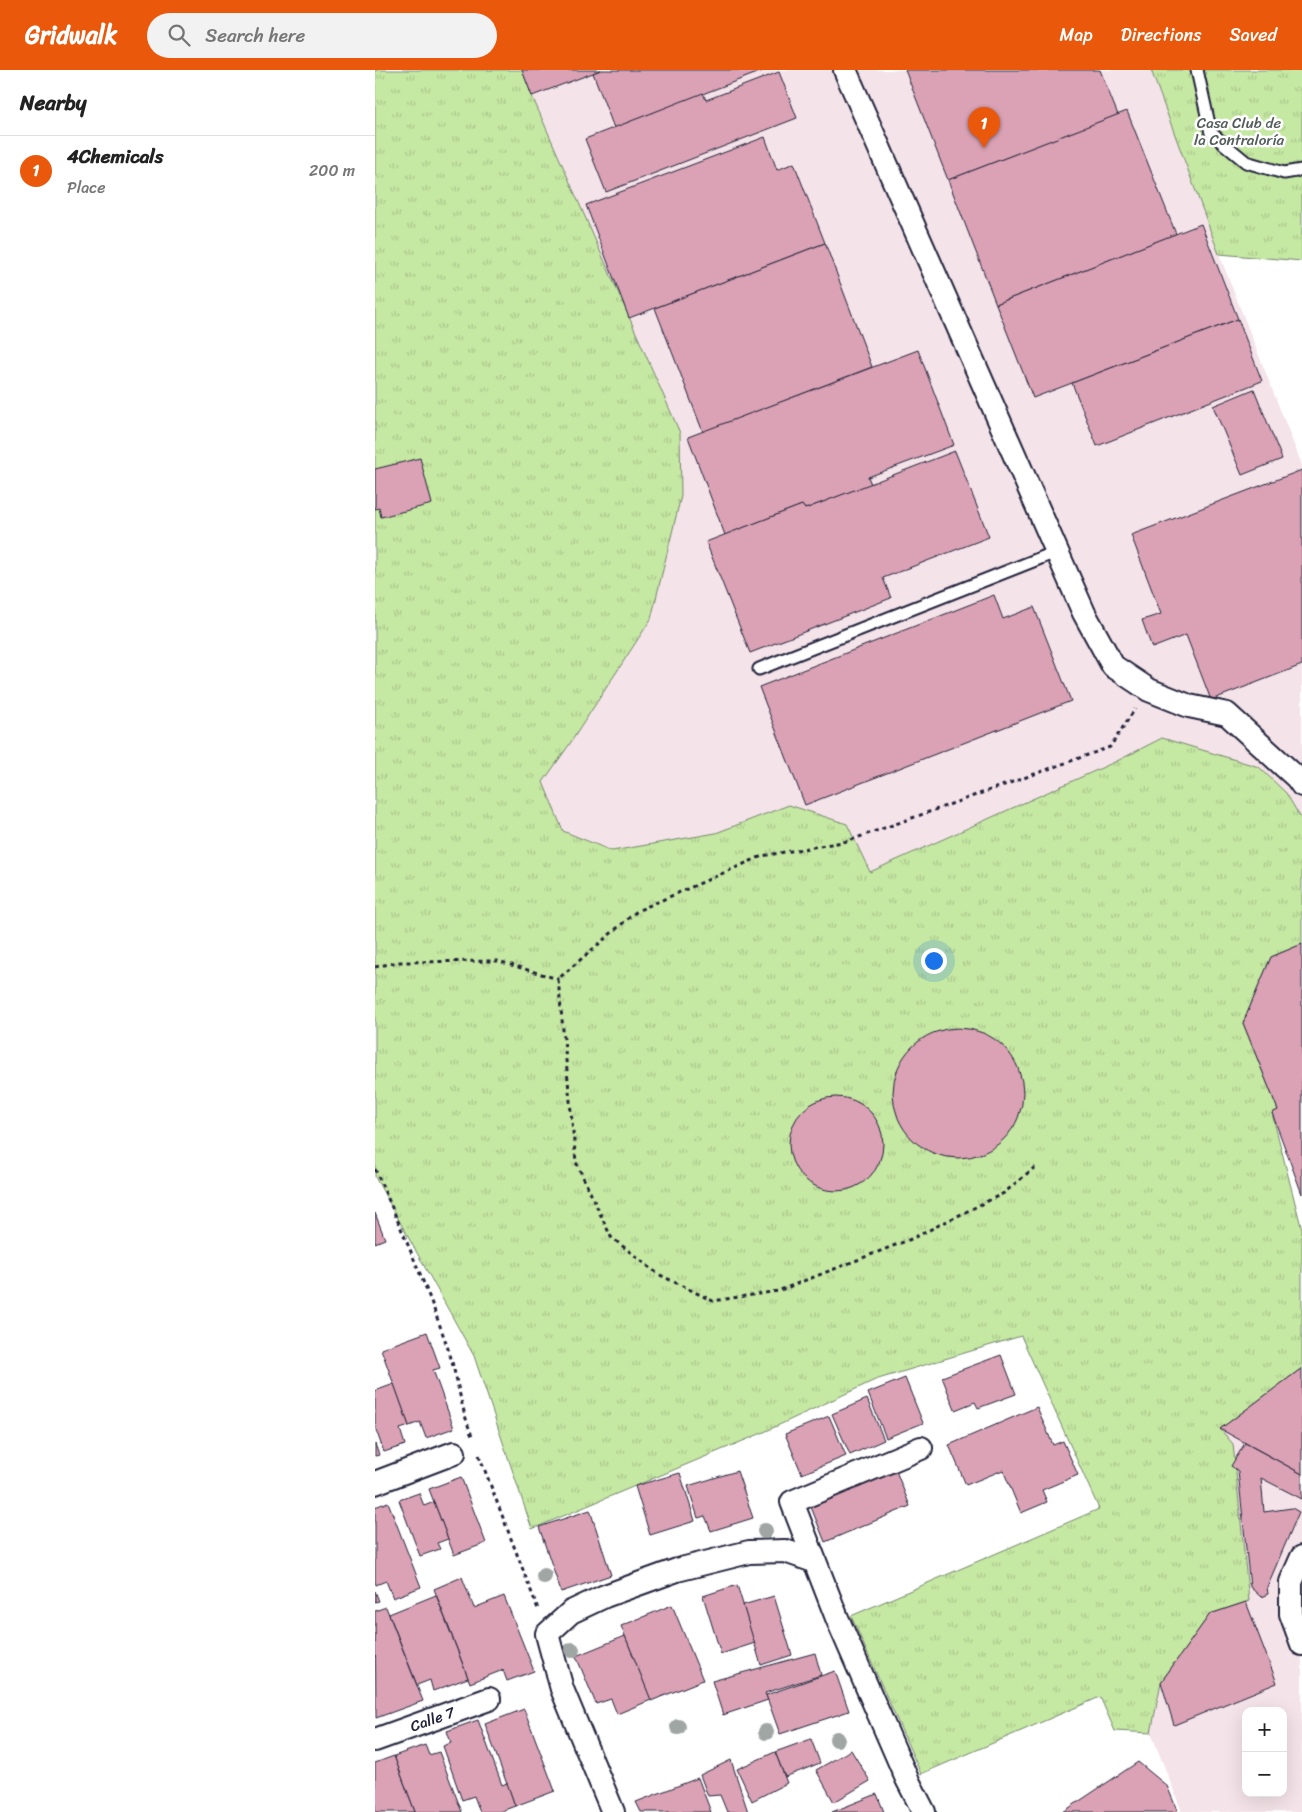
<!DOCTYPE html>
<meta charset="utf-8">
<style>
body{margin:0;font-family:Sriracha,sans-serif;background:#f2f2f2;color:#222}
.controls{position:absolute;right:15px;bottom:15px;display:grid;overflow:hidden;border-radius:10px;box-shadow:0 5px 20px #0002}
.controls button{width:45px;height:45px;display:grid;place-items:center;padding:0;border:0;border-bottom:1px solid #e0e0e0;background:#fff;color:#222;font:25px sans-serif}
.you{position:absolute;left:558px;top:890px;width:18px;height:18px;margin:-12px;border:4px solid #fff;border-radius:50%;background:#1a73e8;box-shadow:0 0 0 8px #1a73e833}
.badge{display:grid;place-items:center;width:32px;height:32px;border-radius:50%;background:#ea580c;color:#fff;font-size:16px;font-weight:700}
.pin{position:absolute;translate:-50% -41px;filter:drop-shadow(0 1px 2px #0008)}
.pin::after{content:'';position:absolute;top:26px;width:18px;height:15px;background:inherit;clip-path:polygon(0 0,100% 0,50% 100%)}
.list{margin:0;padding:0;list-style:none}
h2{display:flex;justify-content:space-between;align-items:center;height:65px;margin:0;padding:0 20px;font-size:21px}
h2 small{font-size:16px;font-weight:400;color:#767676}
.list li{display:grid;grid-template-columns:32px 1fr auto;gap:15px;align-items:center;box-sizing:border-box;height:70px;padding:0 20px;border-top:1px solid #e0e0e0}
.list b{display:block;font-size:19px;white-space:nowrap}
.list p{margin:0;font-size:16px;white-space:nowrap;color:#767676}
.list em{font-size:16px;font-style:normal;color:#767676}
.icon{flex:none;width:28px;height:28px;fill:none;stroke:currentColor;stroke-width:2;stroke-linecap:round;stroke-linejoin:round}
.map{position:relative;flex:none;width:927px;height:1742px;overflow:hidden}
header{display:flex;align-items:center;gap:30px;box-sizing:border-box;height:70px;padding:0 25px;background:#ea580c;color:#fff}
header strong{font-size:24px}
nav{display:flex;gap:28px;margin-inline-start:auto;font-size:18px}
.search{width:350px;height:45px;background:#f2f2f2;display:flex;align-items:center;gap:12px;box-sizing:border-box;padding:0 18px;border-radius:28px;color:#767676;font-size:19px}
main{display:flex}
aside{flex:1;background:#fff}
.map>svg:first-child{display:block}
.built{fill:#f4e3e8;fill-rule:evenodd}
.grass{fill:url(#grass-tufts);stroke:#74856e}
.building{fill:#daa2b4;stroke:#22223b}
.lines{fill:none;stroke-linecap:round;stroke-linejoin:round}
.lane-casing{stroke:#22223b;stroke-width:15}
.street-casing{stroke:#22223b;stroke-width:26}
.path{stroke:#22223b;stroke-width:3;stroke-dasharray:4 4;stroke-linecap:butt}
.lane{stroke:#fff;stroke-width:11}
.street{stroke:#fff;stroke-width:22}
.tree{fill:#a0a6a4}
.labels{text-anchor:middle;stroke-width:5;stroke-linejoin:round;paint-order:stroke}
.park-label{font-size:15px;fill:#535d5a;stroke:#fff}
.street-label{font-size:15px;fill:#22223b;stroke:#fff}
</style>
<header>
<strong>Gridwalk</strong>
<div class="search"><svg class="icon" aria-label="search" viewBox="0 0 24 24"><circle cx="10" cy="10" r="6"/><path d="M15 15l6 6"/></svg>Search here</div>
<nav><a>Map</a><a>Directions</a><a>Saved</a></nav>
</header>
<main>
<aside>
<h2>Nearby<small></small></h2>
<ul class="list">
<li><span class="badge">1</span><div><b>4Chemicals</b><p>Place</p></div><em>200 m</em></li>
</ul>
</aside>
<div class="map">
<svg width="927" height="1742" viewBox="0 0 927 1742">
<defs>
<pattern id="grass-tufts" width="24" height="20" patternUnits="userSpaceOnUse" patternTransform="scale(1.25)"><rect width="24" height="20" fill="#c5e8a2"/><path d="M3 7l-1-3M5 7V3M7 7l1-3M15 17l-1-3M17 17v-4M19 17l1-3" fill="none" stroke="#a9c78c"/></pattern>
</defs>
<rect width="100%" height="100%" fill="#fff"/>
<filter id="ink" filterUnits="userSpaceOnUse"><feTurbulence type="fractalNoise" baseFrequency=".02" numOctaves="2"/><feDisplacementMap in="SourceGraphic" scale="10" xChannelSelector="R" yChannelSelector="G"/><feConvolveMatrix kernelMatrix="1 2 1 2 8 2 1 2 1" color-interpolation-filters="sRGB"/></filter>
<g filter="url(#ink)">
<g class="built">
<polygon points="147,0 776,0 844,184 927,395 927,750 911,723 787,668 742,691 494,802 472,754 414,735 341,763 237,781 188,761 168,712 194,675 306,426 305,363 157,26"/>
<path d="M927,1298v444h-120l-31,-79 10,-51 49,-68 39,-14 -29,-171zM871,1641h37v82h-37z"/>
</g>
<g class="grass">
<polygon points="0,0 147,0 157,26 305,363 306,426 276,549 194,675 168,712 188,761 237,781 341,763 414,735 472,754 495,802 742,691 787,668 884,697 911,723 927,750 927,874 896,887 868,953 903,1040 897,1043 927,1160 927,1298 845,1359 858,1374 874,1531 835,1544 786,1612 776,1663 740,1661 725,1627 546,1704 476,1546 724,1439 646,1266 500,1310 387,1363 157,1459 99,1286 0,1107"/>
<polygon points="776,0 927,0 927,191 844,184"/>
</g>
<g class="building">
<polygon points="147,0 226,0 157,26"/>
<polygon points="226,0 390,0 239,58 218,3"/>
<polygon points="530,0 725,0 743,45 573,110"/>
<polygon points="404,2 422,48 231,122 210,69 328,23 331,30"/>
<polygon points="752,41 801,164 621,234 573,110"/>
<polygon points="390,67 402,100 419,93 450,173 254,248 211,135"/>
<polygon points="826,154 863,249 658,328 621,234"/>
<polygon points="450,173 497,297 328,362 280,238"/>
<polygon points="863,249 887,311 722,376 697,313"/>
<polygon points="543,280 579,375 493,407 496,414 430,439 427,435 350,465 313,367"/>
<polygon points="879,319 907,389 867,405 838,336"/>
<polygon points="580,381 614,467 508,508 516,528 375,583 331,472 427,435 430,439"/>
<polygon points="45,388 57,434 6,447 4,438 0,439 0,399"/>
<polygon points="927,400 927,595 836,630 811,565 777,578 767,550 786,544 756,465"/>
<polygon points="619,525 628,549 659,537 696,631 430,735 384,617"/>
<polygon points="927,874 927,1124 897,1043 903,1040 868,953 896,887"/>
<circle cx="583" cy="1023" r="65"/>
<circle cx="461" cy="1074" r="47"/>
<polygon points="0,1143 10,1169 0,1173"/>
<polygon points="52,1262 65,1298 58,1300 79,1358 51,1368 45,1352 34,1356 6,1279"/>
<polygon points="626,1285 641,1324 603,1338 600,1332 580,1340 567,1307"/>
<polygon points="927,1298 927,1404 845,1359"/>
<polygon points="530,1308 548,1353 511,1368 493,1323"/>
<polygon points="19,1314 34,1356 25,1359 30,1375 9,1382 0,1357 0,1321"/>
<polygon points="492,1329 509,1370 475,1385 457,1344"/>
<polygon points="662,1337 678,1375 688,1371 703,1405 667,1420 672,1432 646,1443 628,1400 591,1415 574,1375"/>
<polygon points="454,1346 471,1386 427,1404 410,1364"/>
<polygon points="870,1373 927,1404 927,1429 886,1408 889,1442 917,1438 924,1442 892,1517 893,1524 886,1527 875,1517 863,1401 856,1396"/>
<polygon points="0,1374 4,1385 0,1386"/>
<polygon points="362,1401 378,1448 336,1461 330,1446 323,1448 313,1416"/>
<polygon points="521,1401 535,1436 450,1472 436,1437"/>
<polygon points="305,1403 320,1451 275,1465 260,1416"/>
<polygon points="86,1407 111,1473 79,1485 54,1419"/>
<polygon points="44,1423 49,1436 59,1432 73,1469 62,1473 65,1479 45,1486 24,1430"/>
<polygon points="13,1432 46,1517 18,1528 11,1511 1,1515 0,1511 0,1437"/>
<polygon points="215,1440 236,1505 186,1522 164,1457"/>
<polygon points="87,1507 99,1538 129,1526 159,1601 132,1611 128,1600 95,1613 59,1519"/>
<polygon points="362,1515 380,1573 346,1584 328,1526"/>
<polygon points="0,1521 4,1531 0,1532"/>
<polygon points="61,1525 93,1608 58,1621 55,1610 42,1615 14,1544"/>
<polygon points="399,1526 417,1585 386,1595 368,1535"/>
<polygon points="871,1532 902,1613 799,1655 786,1612 835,1544"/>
<polygon points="297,1535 328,1610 276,1631 246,1556"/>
<polygon points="11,1537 48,1631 1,1648 0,1541"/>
<polygon points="250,1566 276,1630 242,1644 236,1629 221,1634 201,1586"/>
<polygon points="440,1583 446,1605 390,1623 393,1630 348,1645 337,1611"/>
<polygon points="460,1601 474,1641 405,1664 391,1625"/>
<polygon points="149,1639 180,1721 140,1736 110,1654"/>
<polygon points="103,1650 127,1715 132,1713 140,1736 124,1742 105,1742 99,1726 87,1730 68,1676 76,1673 72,1661"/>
<polygon points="436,1669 445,1693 410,1707 400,1682"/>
<polygon points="50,1675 54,1685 64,1682 87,1742 40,1742 19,1686"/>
<polygon points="476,1680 495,1711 459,1732 441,1700"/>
<polygon points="400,1682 412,1713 377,1731 362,1699"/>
<polygon points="19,1686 40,1742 0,1742 0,1693"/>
<polygon points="356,1690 373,1742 352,1742 345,1725 333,1726 325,1705"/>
<polygon points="763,1692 792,1716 803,1742 688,1742"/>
<polygon points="323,1708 336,1742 266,1742 261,1732"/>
<polygon points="502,1724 509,1742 457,1742"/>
</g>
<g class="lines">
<g class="lane-casing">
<g id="lane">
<polyline points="822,0 836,63 871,92 909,103 927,100"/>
<polyline points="384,599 681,482"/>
</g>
</g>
<g class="street-casing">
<g id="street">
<polyline points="470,0 709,543 738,596 774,620 814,636 852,644 922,708 927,715"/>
<polyline points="546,1378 417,1432 462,1548 532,1709 549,1742"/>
<polyline points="0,1413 79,1383"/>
<polyline points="927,1487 916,1512 916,1544 927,1574"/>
<path id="s1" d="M0,1670l114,-41"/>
<polyline points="238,1742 187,1619 172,1564 196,1542 230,1526 302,1500 374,1482 410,1481 439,1491"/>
</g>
</g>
<g class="path">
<polyline points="0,897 23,892 123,891 183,909"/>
<polyline points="660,1097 629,1123 536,1169 403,1221 338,1231 283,1204 236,1167 201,1092 183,909 262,841 387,786 473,771 735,677 760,639"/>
<path d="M0,1099c25,57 51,115 71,174 11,30 14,63 26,93"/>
<polyline points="104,1385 163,1539"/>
</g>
<use href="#lane" class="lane"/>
<use href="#street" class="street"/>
</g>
<g class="tree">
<circle cx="390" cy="1461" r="8"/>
<circle cx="169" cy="1506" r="8"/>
<circle cx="197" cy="1580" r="8"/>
<circle cx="303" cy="1657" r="8"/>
<circle cx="391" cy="1662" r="8"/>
<circle cx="462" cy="1669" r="8"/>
</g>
</g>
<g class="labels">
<g class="park-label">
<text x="864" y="58">Casa Club de<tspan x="864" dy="17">la Contraloría</tspan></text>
</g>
<g class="street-label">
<text dy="5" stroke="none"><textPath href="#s1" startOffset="61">Calle 7</textPath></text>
</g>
</g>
</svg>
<div class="controls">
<button>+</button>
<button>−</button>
</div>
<div class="you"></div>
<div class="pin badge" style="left:609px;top:78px">1</div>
</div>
</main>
